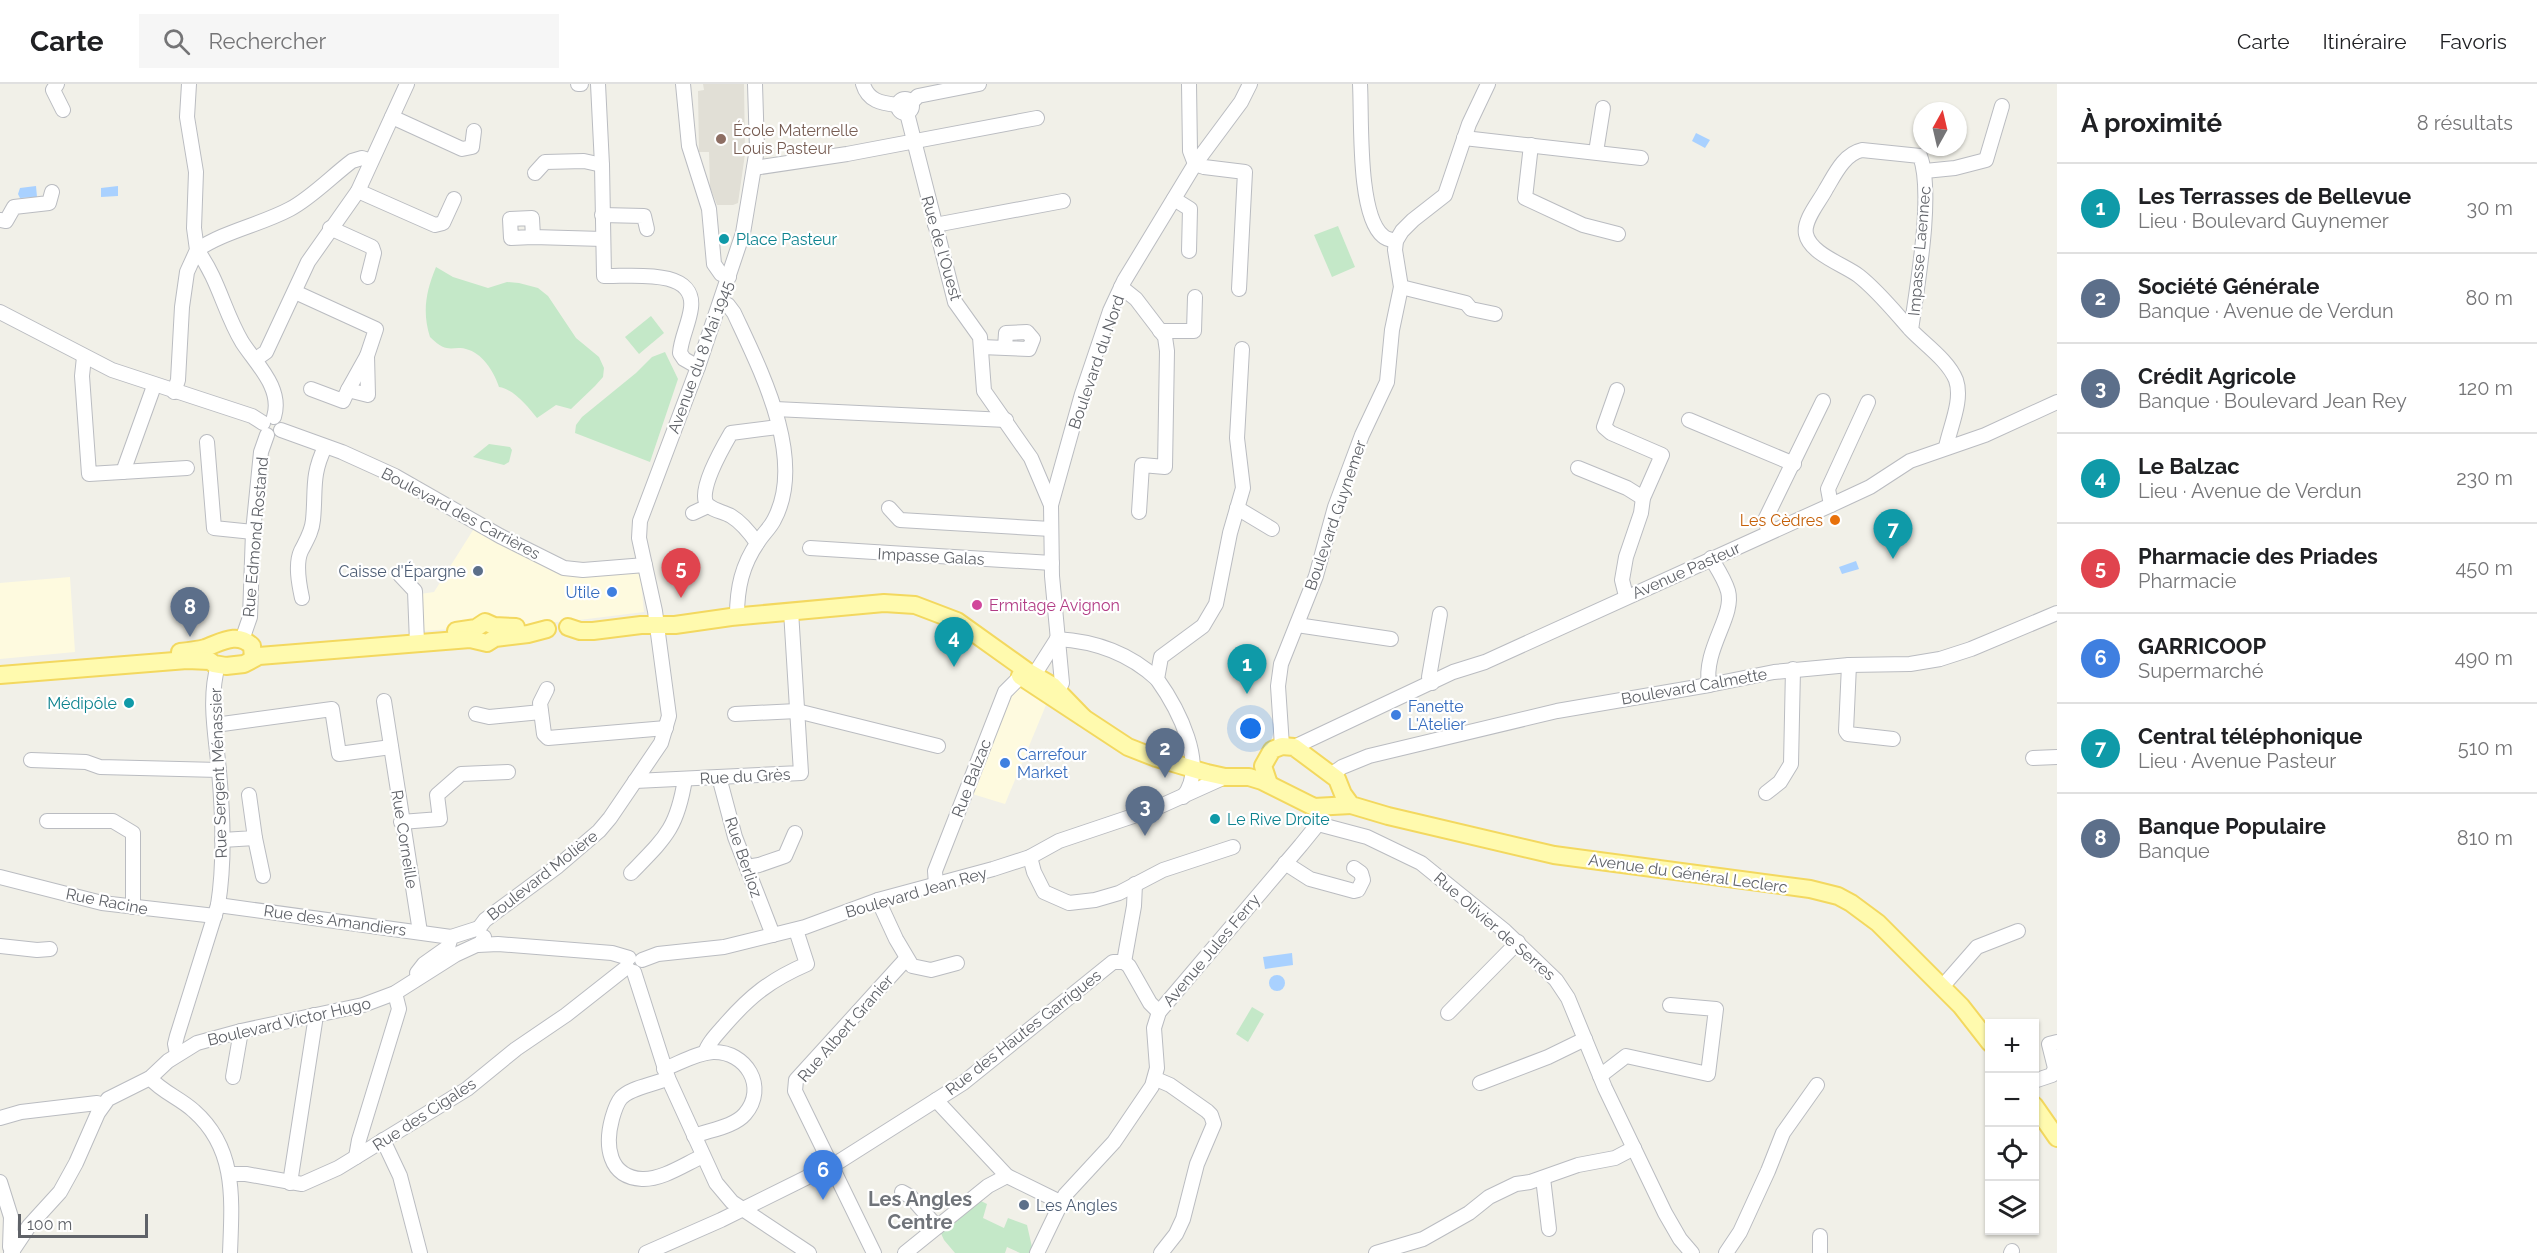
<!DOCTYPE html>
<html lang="fr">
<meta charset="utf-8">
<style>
body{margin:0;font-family:Raleway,sans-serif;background:#f6f6f6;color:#202124}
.controls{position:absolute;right:18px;bottom:18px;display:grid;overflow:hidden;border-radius:0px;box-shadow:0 2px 4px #0004}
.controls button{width:54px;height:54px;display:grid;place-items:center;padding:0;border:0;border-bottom:2px solid #e0e0e0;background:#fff;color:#202124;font:30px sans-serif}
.compass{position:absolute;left:1913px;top:18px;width:54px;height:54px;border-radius:50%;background:#fff;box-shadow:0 2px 4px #0004;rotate:8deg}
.scale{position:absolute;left:18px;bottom:15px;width:130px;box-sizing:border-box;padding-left:6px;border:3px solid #5f6268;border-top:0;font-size:16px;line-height:21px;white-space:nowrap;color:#5f6268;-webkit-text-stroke:4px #fff;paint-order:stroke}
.you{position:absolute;left:1251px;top:645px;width:21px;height:21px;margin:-15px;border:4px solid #fff;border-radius:50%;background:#1a73e8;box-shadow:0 0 0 9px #1a73e833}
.badge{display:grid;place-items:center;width:39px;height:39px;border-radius:50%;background:#0b8043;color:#fff;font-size:20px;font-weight:700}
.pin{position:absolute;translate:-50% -50px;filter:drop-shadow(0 2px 3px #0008)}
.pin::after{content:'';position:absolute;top:32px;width:21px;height:18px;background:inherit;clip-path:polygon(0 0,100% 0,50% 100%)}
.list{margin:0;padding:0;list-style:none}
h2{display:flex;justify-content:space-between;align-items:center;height:78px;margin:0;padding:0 24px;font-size:26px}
h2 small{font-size:20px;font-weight:400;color:#757577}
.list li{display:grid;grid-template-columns:39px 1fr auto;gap:18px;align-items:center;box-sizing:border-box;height:90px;padding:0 24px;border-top:2px solid #e0e0e0}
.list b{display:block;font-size:22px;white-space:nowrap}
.list p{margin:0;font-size:20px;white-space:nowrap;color:#757577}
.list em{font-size:20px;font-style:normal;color:#757577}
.icon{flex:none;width:33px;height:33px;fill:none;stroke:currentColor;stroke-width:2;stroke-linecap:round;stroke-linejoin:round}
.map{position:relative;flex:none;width:2057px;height:1169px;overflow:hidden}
header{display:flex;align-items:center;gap:36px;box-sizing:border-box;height:84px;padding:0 30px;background:#fff;border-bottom:2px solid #e0e0e0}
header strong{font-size:28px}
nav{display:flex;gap:33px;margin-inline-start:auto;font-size:21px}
.search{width:420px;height:54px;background:#f6f6f6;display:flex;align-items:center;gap:15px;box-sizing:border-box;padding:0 21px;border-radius:0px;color:#757577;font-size:22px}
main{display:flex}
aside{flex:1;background:#fff}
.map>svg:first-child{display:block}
.commercial{fill:#fefadf}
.education{fill:#e1dfd6}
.green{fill:#c4e8c8}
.water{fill:#a9d1ff}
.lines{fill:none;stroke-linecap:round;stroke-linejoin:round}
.minor-casing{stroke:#babcc1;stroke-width:16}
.major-casing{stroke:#f3d85f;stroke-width:20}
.minor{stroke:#fff;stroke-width:14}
.major{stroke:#fffaae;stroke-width:16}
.education-dot{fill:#8d6e63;stroke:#fff;stroke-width:2}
.culture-dot{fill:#0f9aa8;stroke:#fff;stroke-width:2}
.food-dot{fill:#e8710a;stroke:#fff;stroke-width:2}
.service-dot{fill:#5c6f8a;stroke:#fff;stroke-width:2}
.shop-dot{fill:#3f7fe0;stroke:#fff;stroke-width:2}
.hotel-dot{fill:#d1479c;stroke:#fff;stroke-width:2}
.labels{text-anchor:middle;stroke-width:4.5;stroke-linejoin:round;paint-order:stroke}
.education-label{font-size:16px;fill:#785e54;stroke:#fff;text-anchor:start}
.culture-label{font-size:16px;fill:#0d838f;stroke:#fff;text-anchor:start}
.street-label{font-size:16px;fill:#5f6268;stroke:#fff}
.food-label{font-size:16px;fill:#c56008;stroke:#fff;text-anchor:end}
.service-label{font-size:16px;fill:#4e5e75;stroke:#fff;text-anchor:end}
.shop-label{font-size:16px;fill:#366cbe;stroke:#fff;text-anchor:start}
.hotel-label{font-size:16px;fill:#b23c85;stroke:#fff;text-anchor:start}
.quarter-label{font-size:20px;font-weight:bold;fill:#70747a;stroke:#fff}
</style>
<header>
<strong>Carte</strong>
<div class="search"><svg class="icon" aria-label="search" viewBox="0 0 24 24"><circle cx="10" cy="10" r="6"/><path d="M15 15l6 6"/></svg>Rechercher</div>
<nav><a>Carte</a><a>Itinéraire</a><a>Favoris</a></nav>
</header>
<main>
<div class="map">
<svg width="2057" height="1169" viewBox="0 0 2057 1169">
<rect width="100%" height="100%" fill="#f1f0e8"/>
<g class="commercial">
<polygon points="475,443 575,491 640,488 644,528 571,537 422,547 420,510 434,508"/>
<polygon points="70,493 75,568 0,575 0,499"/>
<polygon points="1019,602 1046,621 1005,720 969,709 1005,614"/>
</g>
<polygon class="education" points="703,0 744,0 745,70 738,119 733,121 717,121 710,103 709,68 699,68 698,7 704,6"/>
<g class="green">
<polygon points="1338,142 1355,183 1332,193 1314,151"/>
<path d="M436,183l17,10 35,11 19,-6 12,1 19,5 10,8 28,42 23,19 5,11 -1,9 -8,9 -24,23 -15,-4 -19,13c-9,-11 -23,-29 -38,-31 -4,-13 -15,-32 -30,-37 -17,-6 -20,6 -39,-13 -8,-25 -4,-46 6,-70z"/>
<polygon points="651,232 664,249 639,270 625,253"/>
<polygon points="665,268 678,295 650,378 575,349 576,341 582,333 636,289 652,273"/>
<polygon points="489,360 510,363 512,366 509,378 504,381 473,373"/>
<polygon points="1252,923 1264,930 1248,958 1236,950"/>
<polygon points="979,1116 987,1120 983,1134 1004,1144 1008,1134 1027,1141 1032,1163 1030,1169 1020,1169 1007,1163 1005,1169 955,1169 944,1156 939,1145"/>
</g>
<g class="water">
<polygon points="1696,49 1710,56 1705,64 1692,57"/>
<polygon points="36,102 37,113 20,114 18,110 20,104"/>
<polygon points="118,102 118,112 101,113 101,104"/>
<polygon points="1856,477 1859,485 1842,490 1839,483"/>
<polygon points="1292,869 1293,881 1265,885 1263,873"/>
<circle cx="1277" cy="899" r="8"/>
</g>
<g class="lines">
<g class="minor-casing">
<g id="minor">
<polyline points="57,0 53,6 63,26"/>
<polyline points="578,0 581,0"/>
<path d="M598,0l4,81 2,111c25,1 92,-9 87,32 -2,16 -10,30 -11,45l4,6 14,8"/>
<polyline points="683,0 689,62 709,125 714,180 721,190 729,193"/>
<path d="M863,0c5,17 18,19 34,21"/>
<polyline points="1189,0 1190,67 1195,80 1204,83 1245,88 1239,205"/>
<path d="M1360,0c2,33 -3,131 23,152 3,3 8,4 13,5"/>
<circle cx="905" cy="22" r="7"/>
<polyline points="911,19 918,12 979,0"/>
<polyline points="907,29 955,218 980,253 984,307 1031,374 1051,421"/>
<polyline points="392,33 462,65 472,63 474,47"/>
<polyline points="1464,54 1641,74"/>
<polyline points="1531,61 1525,114 1583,141 1618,150"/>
<polyline points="1596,68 1603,24"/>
<polyline points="754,84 847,70 1037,34"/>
<polyline points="1925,87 1955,84 1986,76 2002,22"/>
<polyline points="535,89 545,78 584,77 602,81"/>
<polyline points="358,107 435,141 443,139 454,115"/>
<polyline points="1174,115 1190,125 1189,167"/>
<polyline points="602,131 644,132 647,145"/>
<polyline points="0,136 6,137 14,123 49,119 52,108"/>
<polyline points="935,141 1063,117"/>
<polyline points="330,144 372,163 374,169 368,193"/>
<polyline points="533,153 511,154 510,135 532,134 533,153 603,155"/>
<polyline points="1121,203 1136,215 1165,253 1167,267 1165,383 1142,381 1139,428"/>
<polyline points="1401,203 1466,219 1471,225 1495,230"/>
<polyline points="295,208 376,245 367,272 368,311 348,306 343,317 311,305"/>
<path d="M721,217l7,4 6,8c26,56 73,146 40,207 -4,8 -11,14 -16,22 -16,23 -21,46 -21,74"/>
<polyline points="0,228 112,286 252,332 263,339"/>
<path d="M1911,246c6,-43 23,-137 9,-174l-58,-6c-18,4 -27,24 -36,39 -6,12 -23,31 -20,45 4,20 39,31 53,42 19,15 35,35 51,53 14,15 38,31 46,51 7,20 -6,47 -10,67"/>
<polyline points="1160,247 1194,247 1195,213"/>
<polyline points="981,263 1029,265 1033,255 1027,248 1006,249 1005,264"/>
<polyline points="84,273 82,292 89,390 187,384"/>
<polyline points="256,275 266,268 308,178 358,107 407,0"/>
<polyline points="348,306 367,272"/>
<polyline points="1617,306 1604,343 1611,349 1662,371 1643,414 1641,429 1626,473 1622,496 1626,512"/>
<polyline points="174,308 178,296 182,223 187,188 197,166 194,144 196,88 187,33 189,0"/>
<polyline points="775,325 1006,336"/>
<path d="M274,333c9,-29 -18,-53 -32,-75 -18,-30 -23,-62 -45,-92 28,-19 63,-25 93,-41 21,-11 42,-33 62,-48l10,-3 9,3"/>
<polyline points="1689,336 1794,380"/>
<polyline points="281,346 342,368 395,392 500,452 564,484 583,486 645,481"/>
<polyline points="207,358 214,444 253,448"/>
<polyline points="1578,384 1627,404 1643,414"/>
<polyline points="123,388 154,302"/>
<polyline points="1831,421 1828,405 1868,318"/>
<polyline points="889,424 900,436 1051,445"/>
<polyline points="1237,424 1272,445"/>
<polyline points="693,429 708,422"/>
<polyline points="1769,448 1765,436 1823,317"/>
<path d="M757,459c-7,-10 -16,-21 -26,-27 -7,-4 -16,-5 -22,-10 -15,-10 15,-61 22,-73l47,-6"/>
<polyline points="810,464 1052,479"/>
<polyline points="400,491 415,507 417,559"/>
<path d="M302,514c-3,-14 -7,-34 -1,-47 5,-10 11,-19 12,-31 3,-30 -2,-44 12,-73"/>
<polyline points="1297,541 1391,555"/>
<path d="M1057,555c37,2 72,14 100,40"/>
<polyline points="242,556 250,533 253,448 261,368 267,351"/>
<polyline points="1849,581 1846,647 1848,650 1893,655"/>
<polyline points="1432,599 1429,593 1440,530"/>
<path d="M1709,601c-6,-36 26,-69 19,-94 -3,-11 -11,-23 -17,-33"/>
<polyline points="547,605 540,619 544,650 548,654 666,644"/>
<polyline points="1049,610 1058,606 1062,599 1052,492 1051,421 1082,310 1110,227 1124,197 1195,80 1241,18 1250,0"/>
<polyline points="384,617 420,848"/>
<polyline points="476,630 489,633 541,628"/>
<polyline points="735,630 797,627 938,662"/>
<polyline points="215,641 332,625 339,670 391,663"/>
<polyline points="1282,662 1278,602 1281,580 1316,492 1335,423 1362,351 1387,298 1392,246 1401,203 1395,166 1396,157 1402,147 1413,136 1445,111 1469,40 1488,0"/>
<polyline points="1294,663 1453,588 1485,578 1842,416 1870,403 1910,377 1985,351 2057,318"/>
<polyline points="2033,674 2057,673"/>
<polyline points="31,676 86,678 100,683 219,686"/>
<polyline points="1332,690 1342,683 1369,672 1557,627 1709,601 1774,588 1849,581 1910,580 1940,575 1971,565 2057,529"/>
<polyline points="719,693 735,753 773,851"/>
<polyline points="635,697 801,689 791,527"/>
<polyline points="1766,709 1780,698 1791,680 1793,585"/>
<path d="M1183,713c26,-31 -6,-90 -26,-118l4,-22 42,-31 13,-22 14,-71 13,-45 -6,-50 5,-89"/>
<polyline points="47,737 113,737 133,749 133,823"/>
<polyline points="401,738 440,735 437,711 461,690 508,688"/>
<polyline points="1318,740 1367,753 1421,779 1505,847 1556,896 1568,914 1605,1004 1665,1129 1680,1155 1692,1169"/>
<polyline points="255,754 263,792"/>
<polyline points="222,756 255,754 249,711"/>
<polyline points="1030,773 1034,788 1044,808 1069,819 1095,816 1119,809 1163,786 1233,763"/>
<polyline points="1285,779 1310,795 1354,807 1358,806 1363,796 1361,789 1354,784"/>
<polyline points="747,783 759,781 785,772 795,749"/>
<path d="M631,789c34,-35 46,-44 54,-94"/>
<polyline points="0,793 102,819 215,832"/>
<polyline points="936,801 935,787 1005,608 1020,593 1036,588 1057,555"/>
<polyline points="878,816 896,855 912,882 931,886 957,879"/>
<polyline points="218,821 451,853"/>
<polyline points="479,844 485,836 558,782 599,747 610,734 661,659 669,632 655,527 639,454 640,437 698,283 743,149 757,65 755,0"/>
<polyline points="478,861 498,860 612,869 629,874"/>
<polyline points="0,862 37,866 50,865"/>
<polyline points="642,876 658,870 724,863 805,843 878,816 993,785 1030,773 1059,757 1154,725 1225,693"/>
<polyline points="1124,878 1134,822 1135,800"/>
<polyline points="634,888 668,994 716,1099 732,1118 809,1169"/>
<polyline points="417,889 424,880 448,863 451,853 479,844"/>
<polyline points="1942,903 1977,863 2018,847"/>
<polyline points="1448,929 1518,858"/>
<path d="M705,969c3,-10 12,-19 19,-27 26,-30 46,-46 83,-62l-11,-34"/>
<path d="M177,970l-2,-10 2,-8 41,-131c7,-44 5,-89 1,-134 -3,-35 -11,-71 -1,-106"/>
<path d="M664,985c16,-6 32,-16 49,-17 33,-1 55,35 32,62 -11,13 -36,16 -51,22"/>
<polyline points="1600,992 1626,972 1708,990 1716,925 1670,921"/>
<polyline points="233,993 241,947"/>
<path d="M150,994c12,14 30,20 44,33 43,38 38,89 36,142"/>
<path d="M668,994c-14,7 -37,9 -47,20 -5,6 -7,14 -9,21 -7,26 -4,58 30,60 20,1 43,-15 61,-23"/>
<polyline points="1156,995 1170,1001 1207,1027 1211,1031 1214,1040 1197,1080 1183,1135 1176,1150 1161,1169"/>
<polyline points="2034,997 2052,991 2055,984 2049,960 2057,958"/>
<polyline points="1480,999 1548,973 1585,955"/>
<polyline points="936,1016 1007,1092 1060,1118"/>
<polyline points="0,1034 21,1028 97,1019 103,1021"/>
<polyline points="383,1056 400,1092 420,1169"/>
<polyline points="356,1073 359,1056 399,925 395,909"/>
<polyline points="229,1090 246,1090 302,1100 338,1084 467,1005 516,965 566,931 627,883"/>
<polyline points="1543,1094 1549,1145"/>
<polyline points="0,1098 11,1133 10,1163 13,1167"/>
<polyline points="290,1099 315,938 314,931"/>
<polyline points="902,1108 911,1113 937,1143"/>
<polyline points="11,1169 29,1142 60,1108 76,1079 98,1029 108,1015 150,994 168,977 197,959 241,947 363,921 395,909 455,871 481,859 484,853"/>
<polyline points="646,1169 721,1136 840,1077 963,999 1113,878 1124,878 1129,882 1150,919 1159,928"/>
<polyline points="874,1169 795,1007 796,996 906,875"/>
<polyline points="905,1169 988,1102 1007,1092"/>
<polyline points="1037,1169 1065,1111 1114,1058 1152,1002 1157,984 1154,944 1159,928 1301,761 1318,740 1319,732"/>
<polyline points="1376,1169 1423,1155 1469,1129 1489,1113 1516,1100 1530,1098 1578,1081 1615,1074 1634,1064"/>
<polyline points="1726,1169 1740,1148 1768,1087 1783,1049 1817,1001"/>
<polyline points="1820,1169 1820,1152"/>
<polyline points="2011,1169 2012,1167"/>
</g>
</g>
<g class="major-casing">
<g id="major">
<polyline points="568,543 580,547 593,547 641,541 675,541 731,533 884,519 915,521 957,537 1027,587 1053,602 1083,633"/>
<polyline points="456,547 476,544 485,538 494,542 516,543"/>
<path d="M180,568c9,-1 18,-2 25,-4 15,-5 32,-17 47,-2l1,12"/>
<polyline points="0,591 187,576 210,577 214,580 226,582 244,580 259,572 470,555 487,559 495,554 528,550 547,545"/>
<polyline points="1020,592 1128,663 1156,674 1207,689 1225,693 1249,693 1262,697 1314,723 1351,721"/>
<polyline points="1269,700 1263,682 1272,666 1282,662 1294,663 1337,695 1343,710 1351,721 1388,732 1554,771 1810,805 1838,812 1851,819 1878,839 1961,922 1990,959"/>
<polyline points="2034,1021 2057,1054"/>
</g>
</g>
<use href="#minor" class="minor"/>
<use href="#major" class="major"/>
</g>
<circle class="education-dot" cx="721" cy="55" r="6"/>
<g class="culture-dot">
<circle cx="724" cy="155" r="6"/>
<circle cx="129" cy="619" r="6"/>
<circle cx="1215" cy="735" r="6"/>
</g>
<circle class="food-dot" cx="1835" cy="436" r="6"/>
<g class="service-dot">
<circle cx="478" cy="487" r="6"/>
<circle cx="1024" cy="1121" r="6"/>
</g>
<g class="shop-dot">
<circle cx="612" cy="508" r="6"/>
<circle cx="1396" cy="631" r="6"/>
<circle cx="1005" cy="679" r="6"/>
</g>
<circle class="hotel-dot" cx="977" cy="521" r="6"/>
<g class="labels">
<g class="education-label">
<text x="733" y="52">École Maternelle<tspan x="733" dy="18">Louis Pasteur</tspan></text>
</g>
<g class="culture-label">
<text x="736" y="161">Place Pasteur</text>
<text x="117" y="625" text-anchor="end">Médipôle</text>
<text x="1227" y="741">Le Rive Droite</text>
</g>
<g class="street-label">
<text transform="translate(942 164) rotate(74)" y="6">Rue de l'Ouest</text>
<text transform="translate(1919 167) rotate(-85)" y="6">Impasse Laennec</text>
<text transform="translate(700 273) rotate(-70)" y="6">Avenue du 8 Mai 1945</text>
<text transform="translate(1096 278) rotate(-71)" y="6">Boulevard du Nord</text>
<text transform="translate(461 429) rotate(28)" y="6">Boulevard des Carrières</text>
<text transform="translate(1335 431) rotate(-71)" y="6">Boulevard Guynemer</text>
<text transform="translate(255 453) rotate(-85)" y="6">Rue Edmond Rostand</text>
<text transform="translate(931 472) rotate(3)" y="6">Impasse Galas</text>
<text transform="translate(1686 486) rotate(-24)" y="6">Avenue Pasteur</text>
<text transform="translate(1694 602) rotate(-10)" y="6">Boulevard Calmette</text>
<text transform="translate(218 689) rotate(-92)" y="6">Rue Sergent Ménassier</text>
<text transform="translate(745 692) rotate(-3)" y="6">Rue du Grès</text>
<text transform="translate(971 694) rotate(-69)" y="6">Rue Balzac</text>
<text transform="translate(405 755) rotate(81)" y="6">Rue Corneille</text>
<text transform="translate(744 773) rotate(71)" y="6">Rue Berlioz</text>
<text transform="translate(1688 789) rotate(8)" y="6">Avenue du Général Leclerc</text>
<text transform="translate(542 791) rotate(-38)" y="6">Boulevard Molière</text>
<text transform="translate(916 808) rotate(-16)" y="6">Boulevard Jean Rey</text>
<text transform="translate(107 817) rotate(11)" y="6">Rue Racine</text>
<text transform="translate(335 836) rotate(8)" y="6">Rue des Amandiers</text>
<text transform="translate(1495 842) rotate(41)" y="6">Rue Olivier de Serres</text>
<text transform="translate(1211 866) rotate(-50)" y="6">Avenue Jules Ferry</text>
<text transform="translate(289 937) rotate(-13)" y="6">Boulevard Victor Hugo</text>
<text transform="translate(845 944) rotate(-49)" y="6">Rue Albert Granier</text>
<text transform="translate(1023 948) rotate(-38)" y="6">Rue des Hautes Garrigues</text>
<text transform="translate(424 1030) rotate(-33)" y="6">Rue des Cigales</text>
</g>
<g class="food-label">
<text x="1823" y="442">Les Cèdres</text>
</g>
<g class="service-label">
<text x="466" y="493">Caisse d'Épargne</text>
<text x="1036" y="1127" text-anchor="start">Les Angles</text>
</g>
<g class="shop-label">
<text x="600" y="514" text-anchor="end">Utile</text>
<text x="1408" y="628">Fanette<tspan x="1408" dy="18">L'Atelier</tspan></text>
<text x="1017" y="676">Carrefour<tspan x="1017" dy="18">Market</tspan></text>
</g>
<g class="hotel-label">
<text x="989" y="527">Ermitage Avignon</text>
</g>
<g class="quarter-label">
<text x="920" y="1122">Les Angles<tspan x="920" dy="23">Centre</tspan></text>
</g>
</g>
</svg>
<div class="controls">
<button>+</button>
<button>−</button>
<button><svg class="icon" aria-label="locate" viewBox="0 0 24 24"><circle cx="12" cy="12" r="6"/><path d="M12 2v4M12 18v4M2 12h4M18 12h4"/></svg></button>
<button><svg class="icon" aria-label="layers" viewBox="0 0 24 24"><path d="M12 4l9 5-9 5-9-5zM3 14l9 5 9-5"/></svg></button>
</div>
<svg class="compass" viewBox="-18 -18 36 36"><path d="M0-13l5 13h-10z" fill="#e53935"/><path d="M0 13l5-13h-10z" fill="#757577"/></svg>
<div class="scale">100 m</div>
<div class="you"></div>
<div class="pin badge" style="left:1247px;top:610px;background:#0f9aa8">1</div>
<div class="pin badge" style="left:1165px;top:694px;background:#5c6f8a">2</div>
<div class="pin badge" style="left:1145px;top:752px;background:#5c6f8a">3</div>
<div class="pin badge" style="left:954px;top:583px;background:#0f9aa8">4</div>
<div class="pin badge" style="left:681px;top:514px;background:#e0444e">5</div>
<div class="pin badge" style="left:823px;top:1116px;background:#3f7fe0">6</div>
<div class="pin badge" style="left:1893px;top:475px;background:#0f9aa8">7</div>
<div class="pin badge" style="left:190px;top:553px;background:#5c6f8a">8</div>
</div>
<aside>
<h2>À proximité<small>8 résultats</small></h2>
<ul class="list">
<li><span class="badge" style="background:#0f9aa8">1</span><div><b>Les Terrasses de Bellevue</b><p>Lieu · Boulevard Guynemer</p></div><em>30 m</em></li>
<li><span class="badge" style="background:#5c6f8a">2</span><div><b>Société Générale</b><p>Banque · Avenue de Verdun</p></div><em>80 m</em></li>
<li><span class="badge" style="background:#5c6f8a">3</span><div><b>Crédit Agricole</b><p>Banque · Boulevard Jean Rey</p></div><em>120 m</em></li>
<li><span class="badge" style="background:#0f9aa8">4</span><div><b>Le Balzac</b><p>Lieu · Avenue de Verdun</p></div><em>230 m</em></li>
<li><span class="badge" style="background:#e0444e">5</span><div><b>Pharmacie des Priades</b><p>Pharmacie</p></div><em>450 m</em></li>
<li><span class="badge" style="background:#3f7fe0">6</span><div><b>GARRICOOP</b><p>Supermarché</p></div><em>490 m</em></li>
<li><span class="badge" style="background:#0f9aa8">7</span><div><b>Central téléphonique</b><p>Lieu · Avenue Pasteur</p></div><em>510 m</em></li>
<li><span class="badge" style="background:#5c6f8a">8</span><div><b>Banque Populaire</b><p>Banque</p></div><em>810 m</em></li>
</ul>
</aside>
</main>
